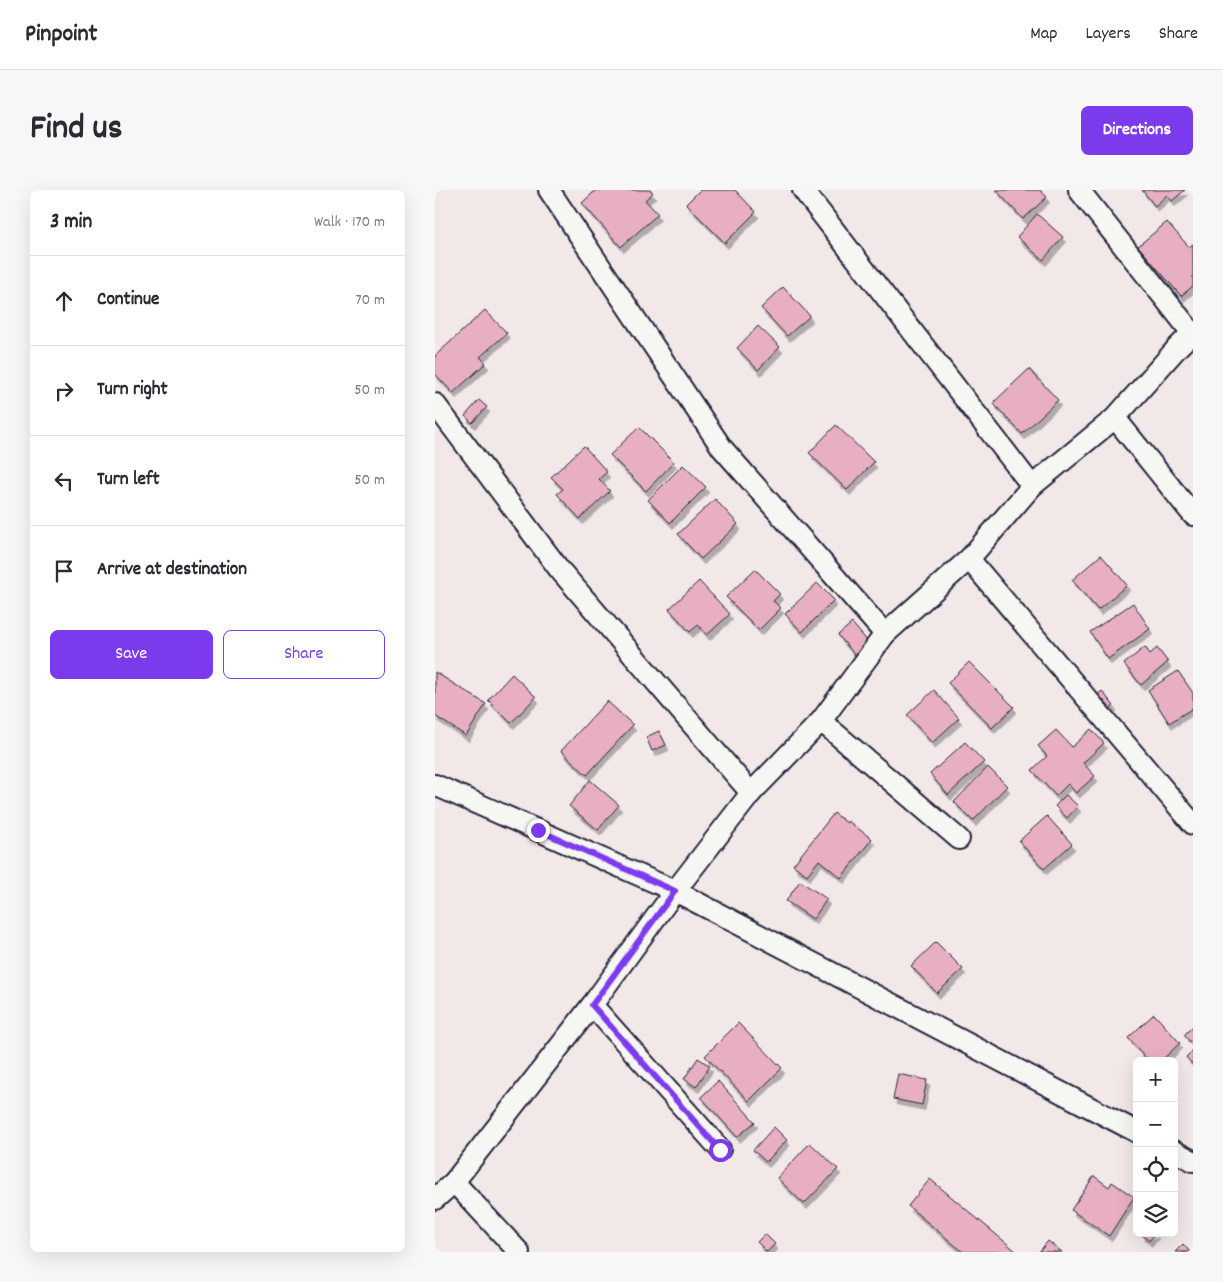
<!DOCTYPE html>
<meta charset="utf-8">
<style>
body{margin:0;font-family:Dekko,sans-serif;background:#f7f7f7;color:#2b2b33}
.controls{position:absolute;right:15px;bottom:15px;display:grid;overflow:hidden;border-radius:8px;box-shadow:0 5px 20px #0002}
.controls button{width:45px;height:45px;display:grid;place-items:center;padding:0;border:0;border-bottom:1px solid #e1e1e2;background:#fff;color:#2b2b33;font:25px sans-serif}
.stop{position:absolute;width:15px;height:15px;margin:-11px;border:4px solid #7c3aed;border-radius:50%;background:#fff}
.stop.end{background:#7c3aed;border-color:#fff;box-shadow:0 1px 5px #0008}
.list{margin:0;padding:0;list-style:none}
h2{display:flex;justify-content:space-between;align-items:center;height:65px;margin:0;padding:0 20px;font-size:21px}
h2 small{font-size:16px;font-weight:400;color:#7c7c81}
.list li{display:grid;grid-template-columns:32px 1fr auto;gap:15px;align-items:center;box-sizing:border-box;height:90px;padding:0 20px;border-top:1px solid #e1e1e2}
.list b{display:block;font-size:19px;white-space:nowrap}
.list em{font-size:16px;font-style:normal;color:#7c7c81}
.actions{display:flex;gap:10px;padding:15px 20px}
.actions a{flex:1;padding:11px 0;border:1px solid #7c3aed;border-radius:8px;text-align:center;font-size:18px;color:#7c3aed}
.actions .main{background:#7c3aed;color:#fff}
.icon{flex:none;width:28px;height:28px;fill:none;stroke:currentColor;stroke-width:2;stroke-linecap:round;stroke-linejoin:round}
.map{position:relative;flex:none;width:758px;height:1062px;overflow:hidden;border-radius:8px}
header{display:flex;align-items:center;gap:30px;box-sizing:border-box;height:70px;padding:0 25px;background:#fff;border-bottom:1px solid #e1e1e2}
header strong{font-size:24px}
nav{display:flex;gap:28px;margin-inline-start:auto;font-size:18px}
.intro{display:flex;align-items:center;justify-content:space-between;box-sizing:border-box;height:120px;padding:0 30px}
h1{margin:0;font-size:35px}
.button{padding:12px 22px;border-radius:8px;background:#7c3aed;color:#fff;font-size:18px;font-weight:700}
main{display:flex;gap:30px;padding:0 30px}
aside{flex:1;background:#fff;border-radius:8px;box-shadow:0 5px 20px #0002}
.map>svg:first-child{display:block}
.building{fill:#e8afc2;stroke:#22223b;filter:url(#shadow)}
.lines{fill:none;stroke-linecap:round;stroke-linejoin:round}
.minor-casing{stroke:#22223b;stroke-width:24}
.minor{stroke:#f6f6f2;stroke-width:20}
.route{stroke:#7c3aed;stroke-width:6}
</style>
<header>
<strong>Pinpoint</strong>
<nav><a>Map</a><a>Layers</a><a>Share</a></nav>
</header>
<div class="intro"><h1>Find us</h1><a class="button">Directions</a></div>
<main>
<aside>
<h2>3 min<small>Walk · 170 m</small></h2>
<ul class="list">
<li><svg class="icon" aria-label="ahead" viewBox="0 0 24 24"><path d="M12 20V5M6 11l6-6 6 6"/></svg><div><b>Continue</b></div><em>70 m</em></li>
<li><svg class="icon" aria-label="right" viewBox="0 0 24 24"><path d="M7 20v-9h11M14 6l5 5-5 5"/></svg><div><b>Turn right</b></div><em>50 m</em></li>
<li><svg class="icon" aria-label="left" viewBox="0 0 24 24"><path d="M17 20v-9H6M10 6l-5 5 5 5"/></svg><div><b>Turn left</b></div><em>50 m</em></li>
<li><svg class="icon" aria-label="arrive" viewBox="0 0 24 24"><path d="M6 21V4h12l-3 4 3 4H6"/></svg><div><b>Arrive at destination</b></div></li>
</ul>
<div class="actions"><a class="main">Save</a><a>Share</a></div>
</aside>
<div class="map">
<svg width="758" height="1062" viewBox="0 0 758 1062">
<defs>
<filter id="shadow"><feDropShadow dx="3" dy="5.5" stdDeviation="0" flood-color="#0004"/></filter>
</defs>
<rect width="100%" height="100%" fill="#f3e8e8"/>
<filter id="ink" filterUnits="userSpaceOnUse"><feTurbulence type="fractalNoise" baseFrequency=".02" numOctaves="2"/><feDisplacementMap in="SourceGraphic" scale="10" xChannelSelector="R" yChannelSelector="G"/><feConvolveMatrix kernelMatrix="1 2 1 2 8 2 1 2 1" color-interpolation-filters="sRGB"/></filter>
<g filter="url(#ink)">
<g class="building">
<polygon points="161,0 215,0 218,3 210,10 223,24 186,57 147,13"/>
<polygon points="265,0 300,0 321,22 290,53 251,14"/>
<polygon points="561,0 605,0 612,7 588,29"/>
<polygon points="707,0 750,0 737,11 732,5 720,16"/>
<polygon points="602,24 628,47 608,70 582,47"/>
<polygon points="732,32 754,57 758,54 758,96 746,106 703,56"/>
<polygon points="348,97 375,126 352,146 326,118"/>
<polygon points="50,120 72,143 45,167 51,173 18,203 0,184 0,166"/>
<polygon points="323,136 345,157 323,180 302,158"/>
<polygon points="594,179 623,210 587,244 558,213"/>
<polygon points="44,210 52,217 37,233 30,226"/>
<polygon points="401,235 439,272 412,300 374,263"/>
<polygon points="204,237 239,272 211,301 175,265"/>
<polygon points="149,256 172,282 164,289 175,301 145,329 122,304 128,299 116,287"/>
<polygon points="248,275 271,297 235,333 213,310"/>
<polygon points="280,309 303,334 266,369 243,344"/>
<polygon points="666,365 692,395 663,420 637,390"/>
<polygon points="320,379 345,404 338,411 346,418 324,440 291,407"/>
<polygon points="264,391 295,424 272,445 263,435 255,442 234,419"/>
<polygon points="382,393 399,410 367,442 350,424"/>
<polygon points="698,413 715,439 673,469 655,442"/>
<polygon points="417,433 434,453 420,465 403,445"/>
<polygon points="710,457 715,464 722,458 733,472 706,495 689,474"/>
<polygon points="534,472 579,517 557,538 513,493"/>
<polygon points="743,481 758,503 758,518 734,533 713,500"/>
<polygon points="0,482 51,514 31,546 0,526"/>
<polygon points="77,484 101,507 76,533 53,510"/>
<polygon points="499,500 524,528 497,553 472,525"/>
<polygon points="667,501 679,516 672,522 660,507"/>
<polygon points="172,511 198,535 152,585 126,561"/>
<polygon points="656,539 669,553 648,573 660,586 641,603 633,594 621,606 597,580 612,566 603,556 621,540 637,557"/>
<polygon points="224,541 231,555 217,561 211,547"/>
<polygon points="530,552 549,572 513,605 495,584"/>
<polygon points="553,577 572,596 538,631 519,612"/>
<polygon points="155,590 184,615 163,640 134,616"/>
<polygon points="631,605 643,616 632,628 620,616"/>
<polygon points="399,623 412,633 413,631 437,649 406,688 384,670 372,685 358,675"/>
<polygon points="612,626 637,654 609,679 584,651"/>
<polygon points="365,691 392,709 378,729 351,711"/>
<polygon points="501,752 528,779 502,803 476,776"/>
<polygon points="719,824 745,853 726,871 714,871 693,848"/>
<polygon points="303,833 347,878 314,911 270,866"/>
<polygon points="758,836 758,853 757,854 749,845"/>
<polygon points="758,860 758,875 751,867"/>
<polygon points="263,868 275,876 261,897 249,889"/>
<polygon points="463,884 492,890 487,915 458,909"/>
<polygon points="283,891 320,932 302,947 266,907"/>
<polygon points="339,937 352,950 331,972 318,960"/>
<polygon points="375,953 403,979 369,1014 342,988"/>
<polygon points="659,986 674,997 677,992 699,1007 674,1046 636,1020"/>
<polygon points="495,989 582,1062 528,1062 473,1016"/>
<polygon points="708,1043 721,1043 714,1051 707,1045"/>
<polygon points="330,1044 340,1054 332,1062 322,1052"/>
<polygon points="613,1051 627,1062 604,1062"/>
<polygon points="748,1054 755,1062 740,1062"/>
</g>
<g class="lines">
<g class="minor-casing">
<g id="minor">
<polyline points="114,0 287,258 450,444"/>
<polyline points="368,0 597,296"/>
<polyline points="644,0 757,143"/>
<polyline points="0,214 124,379 316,603"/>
<polyline points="680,228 758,325"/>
<polyline points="534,369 758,634"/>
<polyline points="386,531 524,649"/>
<polyline points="0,595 240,701 702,942"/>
<polyline points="157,815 285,959"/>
<polyline points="739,961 758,971"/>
<polyline points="19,992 84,1062"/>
<polyline points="0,1009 19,992 157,815 240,701 316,603 386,531 450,444 534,369 597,296 680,228 743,157 758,142"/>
</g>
</g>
<use href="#minor" class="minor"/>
</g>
</g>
<g class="lines" filter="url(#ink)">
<polyline class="route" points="103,640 240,701 157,815 285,960"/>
</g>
</svg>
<div class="controls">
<button>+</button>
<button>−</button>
<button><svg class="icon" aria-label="locate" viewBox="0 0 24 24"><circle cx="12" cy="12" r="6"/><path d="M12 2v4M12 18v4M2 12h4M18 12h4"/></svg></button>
<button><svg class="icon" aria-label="layers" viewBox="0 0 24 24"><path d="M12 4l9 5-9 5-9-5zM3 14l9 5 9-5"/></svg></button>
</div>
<div class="stop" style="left:285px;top:960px"></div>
<div class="stop end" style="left:103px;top:640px"></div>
</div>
</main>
